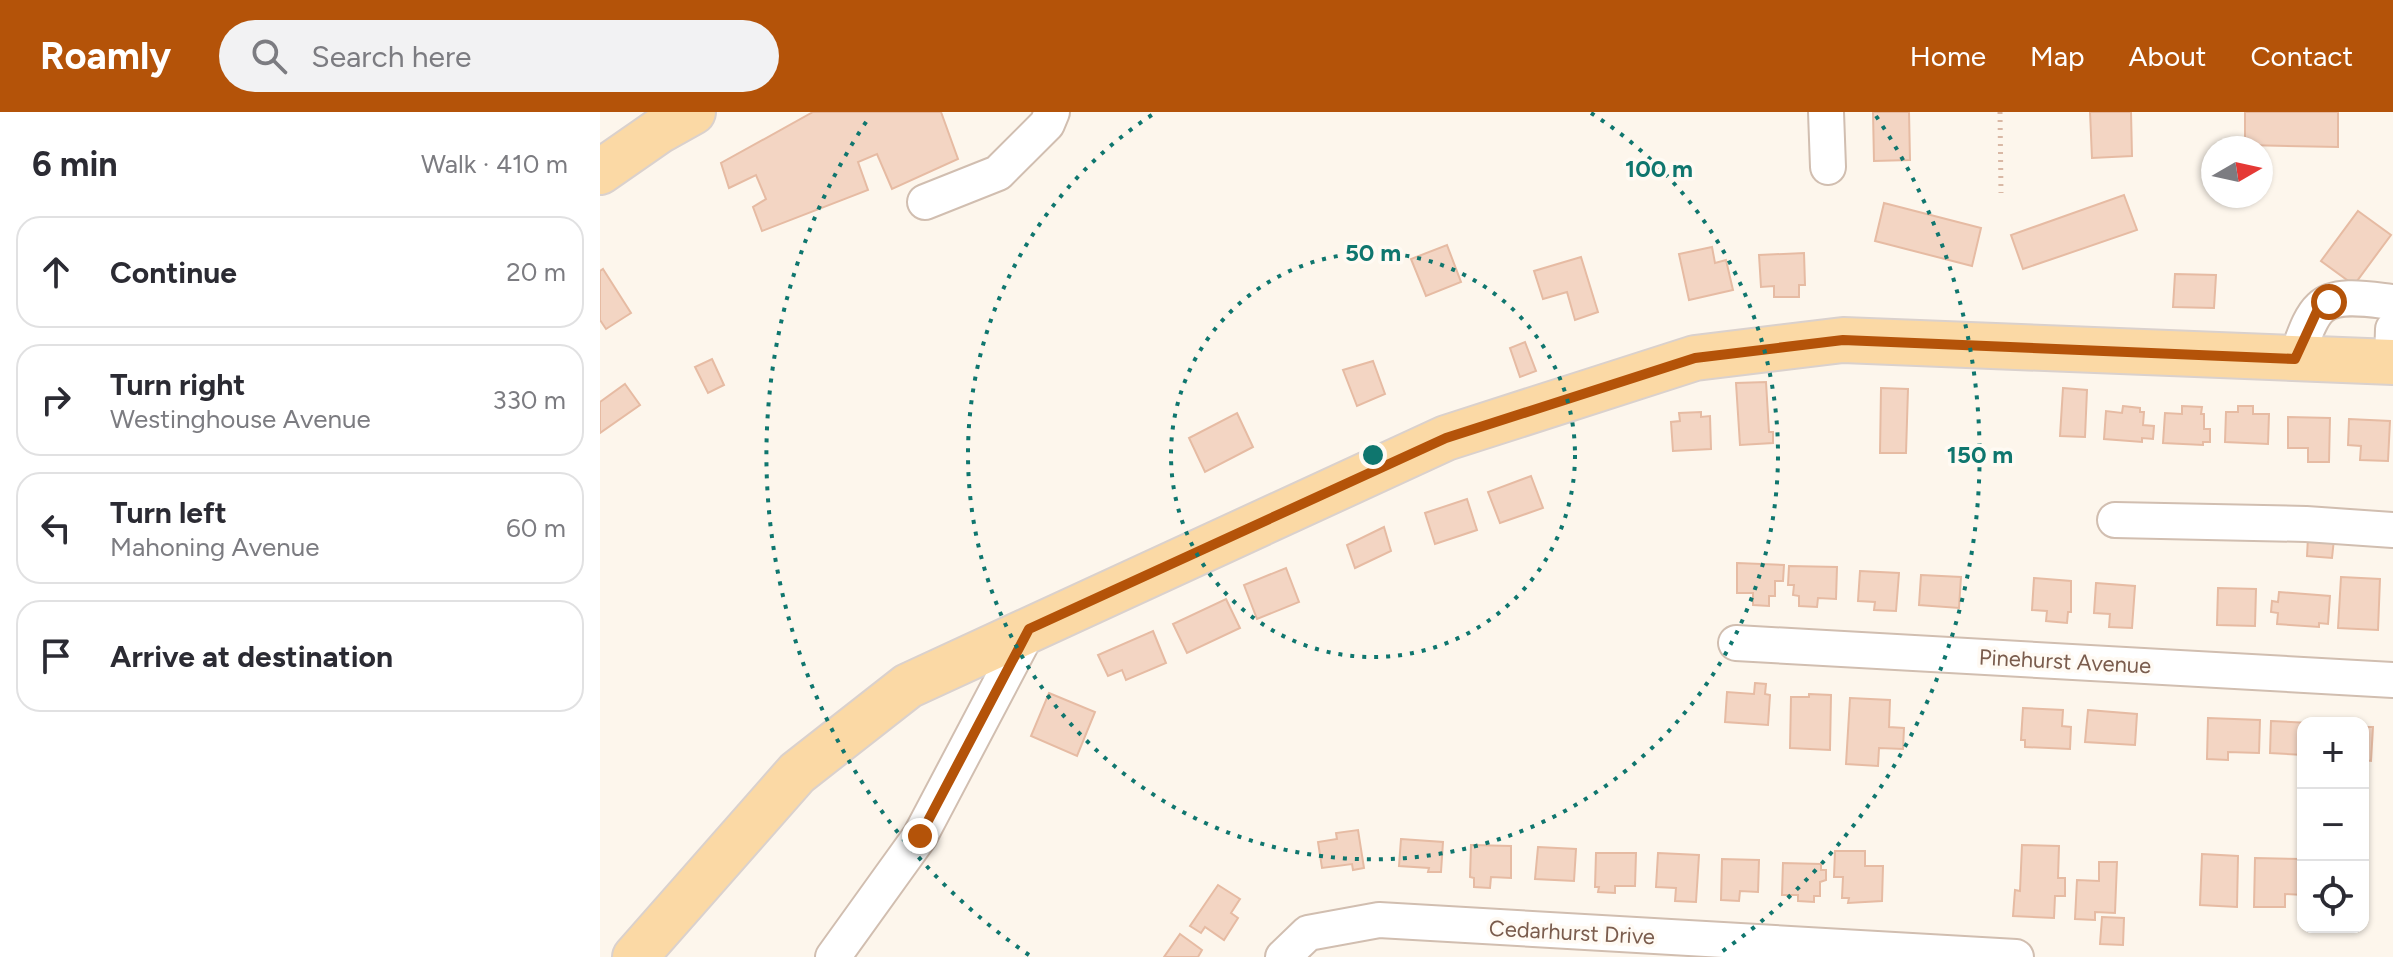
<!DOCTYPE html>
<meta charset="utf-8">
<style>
body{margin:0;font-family:Figtree,sans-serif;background:#f2f2f3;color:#2b2b33}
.controls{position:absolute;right:24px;bottom:24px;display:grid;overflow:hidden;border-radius:16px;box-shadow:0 2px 6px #0004}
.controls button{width:72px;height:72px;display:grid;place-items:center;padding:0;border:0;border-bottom:2px solid #e1e1e2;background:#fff;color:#2b2b33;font:40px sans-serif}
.compass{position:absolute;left:1601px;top:24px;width:72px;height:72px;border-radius:50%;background:#fff;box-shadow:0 2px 6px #0004;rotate:81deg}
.stop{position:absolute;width:24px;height:24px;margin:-18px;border:6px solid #b45309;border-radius:50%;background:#fff}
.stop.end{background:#b45309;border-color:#fff;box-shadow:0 2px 8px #0008}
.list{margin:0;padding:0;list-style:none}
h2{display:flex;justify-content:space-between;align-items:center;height:104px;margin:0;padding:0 32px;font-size:34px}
h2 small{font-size:26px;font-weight:400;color:#7c7c81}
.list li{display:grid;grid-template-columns:52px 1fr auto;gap:24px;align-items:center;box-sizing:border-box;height:112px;margin:0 16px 16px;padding:0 16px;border:2px solid #e1e1e2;border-radius:24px}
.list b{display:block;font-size:30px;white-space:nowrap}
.list p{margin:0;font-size:26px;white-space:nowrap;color:#7c7c81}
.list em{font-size:26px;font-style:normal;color:#7c7c81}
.icon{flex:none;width:44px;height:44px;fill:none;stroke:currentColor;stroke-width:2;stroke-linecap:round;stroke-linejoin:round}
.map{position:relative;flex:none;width:1793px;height:845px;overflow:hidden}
header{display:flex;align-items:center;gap:48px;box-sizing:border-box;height:112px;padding:0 40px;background:#b45309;color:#fff}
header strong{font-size:38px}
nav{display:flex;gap:44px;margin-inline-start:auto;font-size:28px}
.search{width:560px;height:72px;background:#f2f2f3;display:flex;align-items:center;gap:20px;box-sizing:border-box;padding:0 28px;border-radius:44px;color:#7c7c81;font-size:30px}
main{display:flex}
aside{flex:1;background:#fff}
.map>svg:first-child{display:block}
.building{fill:#f3d5c3;stroke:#e6bba3;stroke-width:2}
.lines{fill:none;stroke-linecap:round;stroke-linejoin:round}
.minor-casing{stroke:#d1beb0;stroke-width:38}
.major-casing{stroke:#dad1cd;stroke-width:48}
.path{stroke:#d9b8a5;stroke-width:5;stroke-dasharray:2 6;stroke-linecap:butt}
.minor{stroke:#fff;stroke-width:34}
.major{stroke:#fbd9a5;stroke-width:44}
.route{stroke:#b45309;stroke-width:10}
.ring{fill:none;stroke:#0f766e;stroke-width:4;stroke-dasharray:4 8}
.labels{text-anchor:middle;stroke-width:7;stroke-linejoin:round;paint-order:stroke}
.street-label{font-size:22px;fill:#7a5c4d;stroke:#fffaf3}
.centre{fill:#0f766e;stroke:#fffaf3;stroke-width:4}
.ring-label{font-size:24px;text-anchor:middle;font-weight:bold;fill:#0f766e;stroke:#fffaf3;stroke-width:7;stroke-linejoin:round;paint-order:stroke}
</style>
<header>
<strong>Roamly</strong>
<div class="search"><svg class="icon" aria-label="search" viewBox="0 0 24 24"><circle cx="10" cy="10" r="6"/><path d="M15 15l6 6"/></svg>Search here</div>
<nav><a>Home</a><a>Map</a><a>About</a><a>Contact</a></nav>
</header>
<main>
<aside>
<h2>6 min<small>Walk · 410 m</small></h2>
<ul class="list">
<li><svg class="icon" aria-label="ahead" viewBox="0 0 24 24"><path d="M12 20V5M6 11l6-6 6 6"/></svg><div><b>Continue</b></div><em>20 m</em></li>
<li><svg class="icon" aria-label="right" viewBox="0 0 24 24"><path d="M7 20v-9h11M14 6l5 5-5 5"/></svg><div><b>Turn right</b><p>Westinghouse Avenue</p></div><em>330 m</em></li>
<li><svg class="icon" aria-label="left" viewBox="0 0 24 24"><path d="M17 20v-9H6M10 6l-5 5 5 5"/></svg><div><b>Turn left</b><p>Mahoning Avenue</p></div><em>60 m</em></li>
<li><svg class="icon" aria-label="arrive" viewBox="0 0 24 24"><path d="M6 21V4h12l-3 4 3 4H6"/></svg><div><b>Arrive at destination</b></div></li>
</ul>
</aside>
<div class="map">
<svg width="1793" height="845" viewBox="0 0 1793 845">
<rect width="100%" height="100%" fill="#fdf6ec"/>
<g class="building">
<polygon points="213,0 341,0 358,47 292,77 277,42 258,50 268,78 162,119 153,95 166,87 156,63 129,76 121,51"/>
<polygon points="1273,0 1309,0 1310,48 1274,49"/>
<polygon points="1490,0 1531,0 1532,44 1492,46"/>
<polygon points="1645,0 1738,0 1738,35 1645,33"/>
<polygon points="1524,83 1537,118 1423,157 1411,123"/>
<polygon points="1284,91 1381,116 1372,154 1275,129"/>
<polygon points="1758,99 1791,123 1754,173 1721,149"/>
<polygon points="847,133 861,170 826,184 811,147"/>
<polygon points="1112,135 1115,151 1126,148 1133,178 1089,188 1079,142"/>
<polygon points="1204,141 1205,173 1199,173 1199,185 1174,185 1174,174 1161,175 1159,143"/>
<polygon points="981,145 998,200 975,208 967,180 943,187 934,159"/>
<polygon points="3,157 31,201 6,217 0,208 0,159"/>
<polygon points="1575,162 1616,163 1614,196 1573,195"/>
<polygon points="925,230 936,259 920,265 910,236"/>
<polygon points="112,247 124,273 108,281 95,255"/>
<polygon points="773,249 785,282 757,294 743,258"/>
<polygon points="1166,270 1169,320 1173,320 1173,331 1140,333 1136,271"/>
<polygon points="25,272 40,293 0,321 0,290"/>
<polygon points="1281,276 1308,277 1306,341 1280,341"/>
<polygon points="1463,276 1487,278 1485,325 1460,324"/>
<polygon points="1523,294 1540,296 1540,300 1544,300 1543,313 1554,314 1553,327 1542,326 1542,330 1504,327 1506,299 1522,301"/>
<polygon points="1582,294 1602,295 1601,302 1604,302 1604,317 1610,317 1610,330 1603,330 1603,333 1563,331 1565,301 1582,302"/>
<polygon points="1638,294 1653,294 1653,302 1669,302 1668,332 1625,330 1626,300 1638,300"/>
<polygon points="1101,300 1101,305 1110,304 1111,337 1073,339 1071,310 1080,309 1079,301"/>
<polygon points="637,301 653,335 605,360 589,326"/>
<polygon points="1688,305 1730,306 1729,350 1708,350 1708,336 1688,336"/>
<polygon points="1749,307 1790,309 1788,349 1760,348 1761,334 1748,333"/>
<polygon points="931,364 943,396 900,411 888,380"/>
<polygon points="867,387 877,418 835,432 825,401"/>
<polygon points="784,415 791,439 755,456 747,433"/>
<polygon points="1708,425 1734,427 1732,446 1707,444"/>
<polygon points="1137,451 1184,453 1183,469 1175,469 1175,484 1169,484 1169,494 1153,493 1153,481 1137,481"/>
<polygon points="1189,454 1237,455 1236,487 1218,486 1217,495 1199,494 1199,484 1193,483 1194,473 1188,473"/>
<polygon points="686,456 699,490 657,507 644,473"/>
<polygon points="1260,459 1299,461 1296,499 1274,498 1275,490 1258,489"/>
<polygon points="1321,463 1361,465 1359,496 1319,493"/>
<polygon points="1741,465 1780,467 1778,518 1738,516"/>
<polygon points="1434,466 1471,469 1471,500 1468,500 1467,511 1446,509 1447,499 1432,498"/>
<polygon points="1496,471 1535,474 1532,516 1509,515 1510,502 1494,501"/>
<polygon points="1618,476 1656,477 1655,514 1617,513"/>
<polygon points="1679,480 1730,484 1728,512 1719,511 1719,515 1677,512 1678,501 1671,500 1672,489 1678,490"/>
<polygon points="626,487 640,516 587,541 573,512"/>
<polygon points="553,519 566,551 526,568 522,558 508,564 498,543"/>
<polygon points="1155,571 1166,572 1165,582 1170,583 1168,613 1125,610 1127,580 1154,582"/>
<polygon points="449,581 495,600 477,644 431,624"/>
<polygon points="1209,582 1231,583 1230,638 1190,636 1191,585 1209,585"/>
<polygon points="1250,586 1290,588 1289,615 1304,616 1303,637 1279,636 1278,654 1246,652"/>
<polygon points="1423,596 1463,598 1462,614 1471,615 1470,637 1425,635 1425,628 1421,628"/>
<polygon points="1488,598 1537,602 1535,633 1485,630"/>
<polygon points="1608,606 1660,608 1659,641 1628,640 1628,648 1607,647"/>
<polygon points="1671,609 1711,611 1703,611 1703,643 1670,641"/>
<polygon points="1763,615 1773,615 1771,649 1763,648"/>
<polygon points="758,718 764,756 753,758 752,752 722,756 718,730 737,727 736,721"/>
<polygon points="801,727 843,730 841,760 828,760 829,756 799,754"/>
<polygon points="871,733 911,734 911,766 891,765 890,776 874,775 874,766 870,765"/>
<polygon points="1422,733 1459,734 1458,766 1465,766 1465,784 1455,784 1454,806 1413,804 1415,778 1420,779"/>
<polygon points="938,735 976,737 974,769 935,767"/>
<polygon points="1235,739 1265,739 1265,754 1283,754 1282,789 1248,791 1249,786 1242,786 1243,765 1234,765"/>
<polygon points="996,741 1036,741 1035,774 1015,774 1015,781 998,780 999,775 995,775"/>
<polygon points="1058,741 1099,743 1096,790 1075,789 1076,776 1056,775"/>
<polygon points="1602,742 1638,744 1637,795 1600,793"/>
<polygon points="1655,746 1703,747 1703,783 1685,782 1685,795 1654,795"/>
<polygon points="1122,747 1159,748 1158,780 1140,779 1139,789 1121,788"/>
<polygon points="1499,750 1517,750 1515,801 1495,800 1495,808 1475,807 1477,768 1499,769"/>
<polygon points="1183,751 1221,752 1221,758 1226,758 1226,768 1220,770 1220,784 1214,784 1214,790 1198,789 1198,783 1182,783"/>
<polygon points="618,773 640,787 631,801 638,806 624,828 605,815 601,821 590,814"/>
<polygon points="1502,805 1524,806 1523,833 1500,832"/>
<polygon points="580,822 602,838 598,845 564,845"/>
</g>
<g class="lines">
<g class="minor-casing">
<g id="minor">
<polyline points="1226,0 1228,55"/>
<polyline points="325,90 398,61 447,12 452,0"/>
<path d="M1695,247c7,-15 13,-40 25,-51 16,-16 53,-8 73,-6"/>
<polyline points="1792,250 1793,217"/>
<polyline points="1515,408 1706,412 1793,418"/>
<polyline points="1136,531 1793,568"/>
<polyline points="233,845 320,724 429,517"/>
<polyline points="683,845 708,821 779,808 1416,845"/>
</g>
</g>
<g class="major-casing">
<g id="major">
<polyline points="0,60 59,19 93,0"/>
<polyline points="35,845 197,661 308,574 846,326 1095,246 1243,228 1793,250"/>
</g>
</g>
<polyline class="path" points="1400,0 1401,81"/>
<use href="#minor" class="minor"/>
<use href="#major" class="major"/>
</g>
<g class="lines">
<polyline class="route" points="320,724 429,517 846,326 1095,246 1243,228 1695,247 1718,197 1729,190"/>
</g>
<g class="ring">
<circle cx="773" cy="343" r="202"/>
<path d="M991 1A405 405 0 1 1 555 1"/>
<path d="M429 843A607 607 0 0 1 270 4M1276 4A607 607 0 0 1 1117 843"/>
</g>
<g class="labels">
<g class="street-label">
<text transform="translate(1465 549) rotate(3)" y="8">Pinehurst Avenue</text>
<text transform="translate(972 820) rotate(3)" y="8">Cedarhurst Drive</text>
</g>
</g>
<circle cx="773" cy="343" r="12" class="centre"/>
<g class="ring-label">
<text x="1059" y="65">100 m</text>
<text x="773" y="149">50 m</text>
<text x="1380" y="351">150 m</text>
</g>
</svg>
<div class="controls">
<button>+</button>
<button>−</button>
<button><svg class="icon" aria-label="locate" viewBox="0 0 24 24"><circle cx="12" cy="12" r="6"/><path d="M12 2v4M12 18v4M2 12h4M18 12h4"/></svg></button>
</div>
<svg class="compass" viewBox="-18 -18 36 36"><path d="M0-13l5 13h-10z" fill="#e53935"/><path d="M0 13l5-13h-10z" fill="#7c7c81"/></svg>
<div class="stop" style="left:1729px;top:190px"></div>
<div class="stop end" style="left:320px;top:724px"></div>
</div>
</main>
